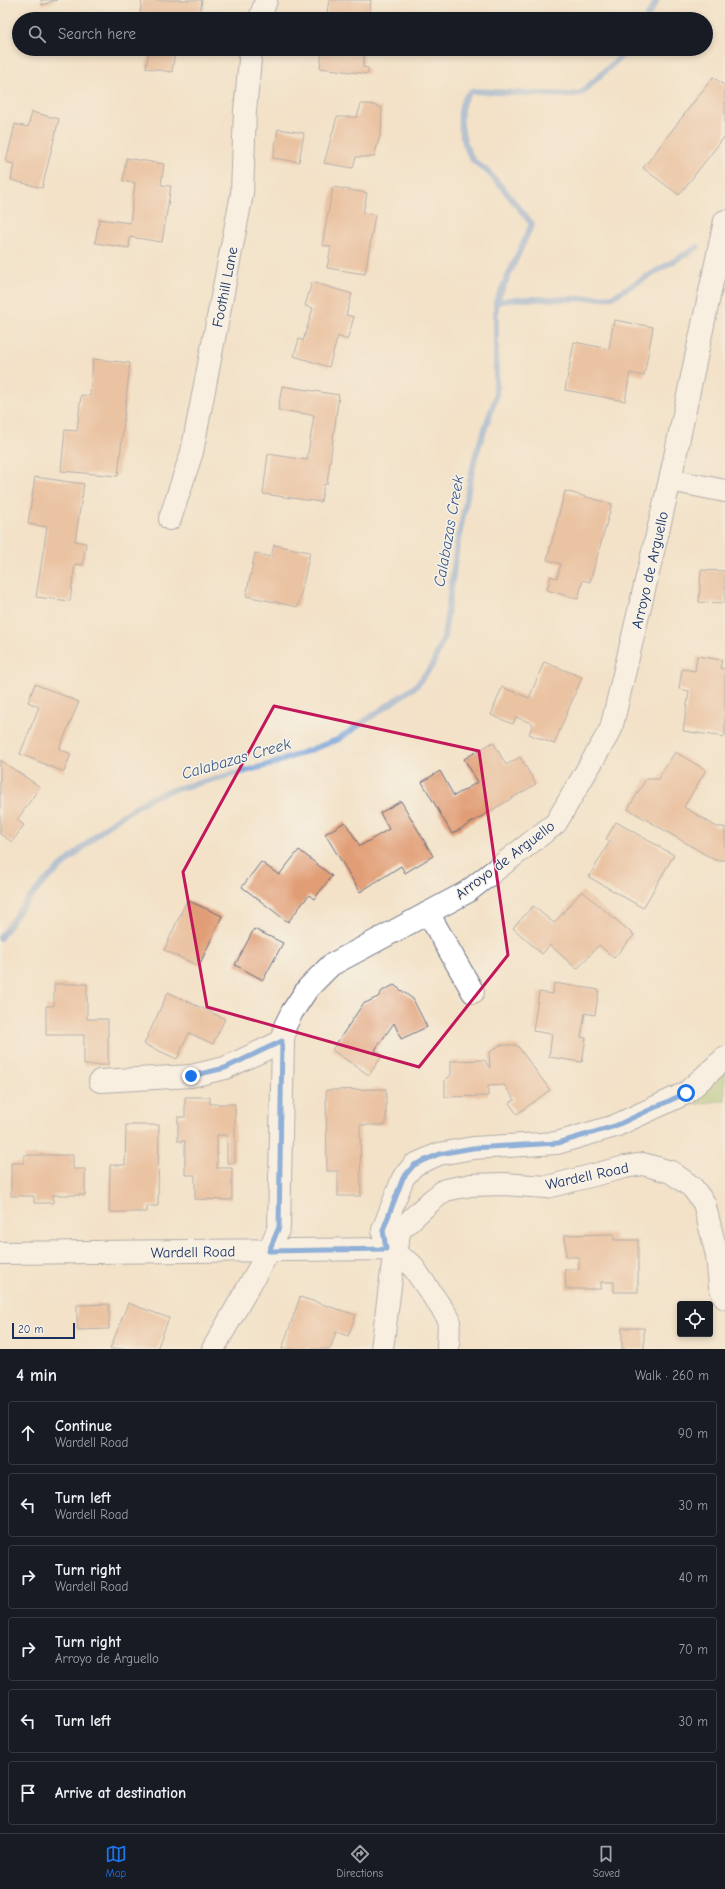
<!DOCTYPE html>
<meta charset="utf-8">
<style>
body{margin:0;font-family:"Comic Neue",sans-serif;background:#242831;color:#f1f3f6}
.controls{position:absolute;right:12px;bottom:12px;display:grid;overflow:hidden;border-radius:4px;box-shadow:0 2px 6px #0003}
.controls button{width:36px;height:36px;display:grid;place-items:center;padding:0;border:0;border-bottom:1px solid #363941;background:#171b24;color:#f1f3f6;font:20px sans-serif}
.scale{position:absolute;left:12px;bottom:10px;width:63px;box-sizing:border-box;padding-left:4px;border:2px solid #1b2f5e;border-top:0;font-size:11px;line-height:14px;white-space:nowrap;color:#1b2f5e;-webkit-text-stroke:3px #f7f3e8;paint-order:stroke}
.stop{position:absolute;width:12px;height:12px;margin:-9px;border:3px solid #1a73e8;border-radius:50%;background:#fff}
.stop.end{background:#1a73e8;border-color:#fff;box-shadow:0 1px 4px #0008}
.list{margin:0;padding:0;list-style:none}
h2{display:flex;justify-content:space-between;align-items:center;height:52px;margin:0;padding:0 16px;font-size:17px}
h2 small{font-size:13px;font-weight:400;color:#9ea1a6}
.list li{display:grid;grid-template-columns:26px 1fr auto;gap:12px;align-items:center;box-sizing:border-box;height:64px;margin:0 8px 8px;padding:0 8px;border:1px solid #363941;border-radius:4px}
.list b{display:block;font-size:15px;white-space:nowrap}
.list p{margin:0;font-size:13px;white-space:nowrap;color:#9ea1a6}
.list em{font-size:13px;font-style:normal;color:#9ea1a6}
.icon{flex:none;width:22px;height:22px;fill:none;stroke:currentColor;stroke-width:2;stroke-linecap:round;stroke-linejoin:round}
.map{position:relative;flex:none;width:725px;height:1349px;overflow:hidden}
.search{position:absolute;background:#171b24;box-shadow:0 2px 6px #0003;left:12px;right:12px;top:12px;height:44px;display:flex;align-items:center;gap:10px;box-sizing:border-box;padding:0 14px;border-radius:22px;color:#9ea1a6;font-size:15px}
.sheet{height:484px;background:#171b24}
nav{display:flex;justify-content:space-around;align-items:center;box-sizing:border-box;height:56px;border-top:1px solid #363941;background:#171b24;font-size:11px;color:#9ea1a6}
nav a{display:grid;justify-items:center;gap:2px}
nav .on{color:#1a73e8}
.map>svg:first-child{display:block}
.green{fill:#9ac16d;stroke:#5a7866}
.lines{fill:none;stroke-linecap:round;stroke-linejoin:round}
.stream{stroke:#6f9dd7;stroke-width:6}
.building{fill:#e19d74}
.minor-casing{stroke:#676e83;stroke-width:24}
.minor{stroke:#fff;stroke-width:22}
.route{stroke:#1a73e8;stroke-width:5}
.marked{fill:none;stroke:#c2185b;stroke-width:3;stroke-linejoin:round}
.labels{text-anchor:middle;stroke-width:3;stroke-linejoin:round;paint-order:stroke}
.street-label{font-size:15px;fill:#1b2f5e;stroke:#f7f3e8}
.water-label{font-size:16px;font-style:italic;fill:#385688;stroke:#f7f3e8}
</style>
<div class="map">
<svg width="725" height="1349" viewBox="0 0 725 1349">
<rect width="100%" height="100%" fill="#f7f3e8"/>
<filter id="ink" filterUnits="userSpaceOnUse"><feTurbulence type="fractalNoise" baseFrequency=".025" numOctaves="2"/><feDisplacementMap in="SourceGraphic" scale="8" xChannelSelector="R" yChannelSelector="G"/><feConvolveMatrix kernelMatrix="1 2 1 2 8 2 1 2 1" color-interpolation-filters="sRGB"/></filter>
<filter id="wash" filterUnits="userSpaceOnUse"><feTurbulence type="fractalNoise" baseFrequency=".012" numOctaves="4" result="noise"/><feDisplacementMap in="SourceGraphic" scale="16" xChannelSelector="R" yChannelSelector="G"/><feGaussianBlur stdDeviation="0.9" result="paint"/><feColorMatrix in="noise" values="0 0 0 0 0 0 0 0 0 0 0 0 0 0 0 0 0 1.4 0 .05"/><feComposite in="paint" operator="in"/></filter>
<g filter="url(#wash)">
<rect width="100%" height="100%" fill="#f3e2c8"/>
<polygon class="green" points="725,1070 725,1100 692,1105"/>
<g class="lines">
<g class="stream">
<polyline points="646,19 657,0"/>
<polyline points="496,302 516,299 568,299 612,297 698,247"/>
<path d="M0,938l21,-30 22,-25 67,-60 40,-25 22,-8 100,-26 65,-24 79,-54 16,-20 12,-29 13,-91 18,-89 21,-60v-95l36,-78c-14,-17 -28,-36 -44,-52 -4,-4 -10,-7 -14,-11 -13,-16 -21,-58 -2,-70l97,4 12,-2 48,-44"/>
</g>
</g>
<g id="blocks">
<g class="building">
<polygon points="41,0 57,0 42,5"/>
<polygon points="142,0 202,0 199,19 180,19 180,17 167,15 167,19 139,19"/>
<polygon points="329,0 371,0 369,19 326,19"/>
<polygon points="149,49 175,50 172,72 146,68"/>
<polygon points="322,49 365,49 363,67 368,68 368,74 320,68"/>
<polygon points="713,77 725,86 725,136 679,195 643,168"/>
<polygon points="361,104 370,104 382,108 381,132 374,157 356,157 353,168 324,163 337,117 357,117"/>
<polygon points="32,112 59,119 42,188 11,180 14,164 6,162 15,124 28,127"/>
<polygon points="278,129 304,133 299,162 273,158"/>
<polygon points="126,158 164,164 161,185 171,186 162,242 130,237 129,248 95,243 99,219 130,223 135,183 123,181"/>
<polygon points="333,187 367,193 363,213 375,215 365,274 327,268 331,247 322,245"/>
<polygon points="312,282 352,294 346,315 354,317 347,340 338,336 329,367 294,356 299,339 303,341 313,308 305,306"/>
<polygon points="614,320 653,327 644,376 630,373 625,401 565,390 574,342 609,349"/>
<polygon points="93,359 130,363 118,476 61,471 65,430 77,431 81,395 90,396"/>
<polygon points="282,386 339,395 327,484 324,484 321,502 263,494 268,454 307,460 314,415 278,410"/>
<polygon points="35,477 84,484 75,541 86,543 83,565 75,564 70,601 36,597 47,527 28,524"/>
<polygon points="565,491 612,504 590,582 583,580 578,599 547,590 551,576 557,578 561,564 547,560"/>
<polygon points="274,545 310,552 298,607 246,596 255,553 271,557"/>
<polygon points="701,570 725,571 725,603 699,602"/>
<polygon points="697,656 722,660 720,668 725,669 725,737 683,731 689,691 679,689 682,669 695,671"/>
<polygon points="544,662 582,677 554,744 529,734 533,724 516,717 513,724 491,715 502,687 529,698"/>
<polygon points="35,684 79,702 59,749 71,754 64,772 20,754 39,707 28,702"/>
<polygon points="493,742 506,765 520,757 536,784 452,834 422,782 440,771 454,796 478,782 464,759"/>
<polygon points="675,752 706,770 684,807 717,827 725,827 725,860 715,860 628,809 646,779 658,779"/>
<polygon points="0,760 40,787 17,820 24,825 12,842 0,834"/>
<polygon points="401,801 433,856 405,873 401,866 360,892 325,834 345,822 360,846 389,829 380,813"/>
<polygon points="616,822 674,855 643,908 589,877 610,841 606,839"/>
<polygon points="299,850 332,876 314,899 309,895 288,922 242,887 261,862 279,875"/>
<polygon points="582,891 634,935 614,958 599,945 577,969 550,945 542,954 513,928 533,906 554,923"/>
<polygon points="187,900 222,916 199,966 164,950"/>
<polygon points="254,929 283,943 263,980 235,965"/>
<polygon points="554,983 599,990 595,1015 585,1013 581,1037 586,1038 582,1062 549,1057 552,1034 533,1031 539,992 553,994"/>
<polygon points="54,984 87,984 87,1019 108,1019 108,1065 84,1065 84,1035 46,1035 46,1006 54,1006"/>
<polygon points="394,985 413,999 427,1027 401,1039 394,1023 375,1050 382,1056 369,1075 332,1050 363,1004 378,997 382,991"/>
<polygon points="168,992 225,1019 213,1044 189,1033 177,1059 144,1044"/>
<polygon points="500,1045 517,1045 550,1090 517,1114 509,1103 515,1100 504,1085 488,1086 488,1096 445,1097 445,1080 451,1075 451,1061 484,1060 490,1068 489,1053"/>
<polygon points="386,1089 386,1125 360,1125 361,1196 338,1196 338,1171 327,1171 326,1090"/>
<polygon points="185,1097 210,1097 210,1104 235,1104 235,1163 227,1163 227,1135 217,1135 217,1168 232,1168 232,1200 195,1199 195,1175 185,1175 185,1141 178,1141 178,1117 185,1117"/>
<polygon points="126,1125 159,1125 158,1206 147,1206 147,1212 109,1212 110,1165 125,1165"/>
<polygon points="24,1155 73,1155 73,1169 85,1169 85,1195 53,1195 53,1203 34,1203 34,1196 11,1196 11,1163 24,1163"/>
<polygon points="614,1234 614,1240 638,1240 638,1292 614,1292 614,1282 601,1282 601,1289 566,1289 565,1269 579,1269 579,1257 566,1257 565,1235"/>
<polygon points="300,1297 356,1315 348,1336 336,1332 330,1349 282,1349"/>
<polygon points="128,1303 169,1318 157,1349 110,1349"/>
<polygon points="109,1304 109,1329 77,1330 77,1305"/>
<rect x="622" y="1328" width="22" height="21"/>
</g>
</g>
</g>
<g filter="url(#ink)">
<use href="#blocks" fill-opacity="0" stroke="#676e83" stroke-width="1"/>
<g class="lines">
<g class="minor-casing">
<g id="minor">
<polyline points="260,19 266,0"/>
<polyline points="670,480 725,491"/>
<polyline points="170,519 192,452 242,194 245,111 251,49"/>
<polyline points="428,913 473,992"/>
<polyline points="100,1081 191,1076 225,1068 283,1041"/>
<polyline points="386,1249 383,1230 403,1178 414,1165 439,1154 473,1148 557,1143 615,1126 686,1093 725,1058"/>
<polyline points="0,1253 386,1249 411,1264 449,1319 448,1349"/>
<polyline points="213,1349 269,1251 279,1227 283,1041 285,1026 292,1012 308,988 331,965 467,892 556,823 611,729 670,480 725,221"/>
<polyline points="382,1349 394,1255 400,1230 431,1201 445,1190 471,1185 503,1184 547,1187 625,1167 643,1164 671,1172 692,1187 704,1203 717,1255 720,1286 725,1298"/>
</g>
</g>
<use href="#minor" class="minor"/>
</g>
</g>
<g class="lines" filter="url(#ink)">
<polyline class="route" points="191,1076 225,1068 282,1041 279,1227 269,1251 386,1249 383,1230 403,1178 414,1165 439,1154 473,1148 558,1143 615,1126 686,1093"/>
</g>
<path d="M0 0H725V1349H0ZM274,706l205,45 29,204 -89,112 -212,-60 -24,-135z" fill="#f3e2c8" fill-opacity=".55" fill-rule="evenodd"/>
<path class="marked" d="M274,706l205,45 29,204 -89,112 -212,-60 -24,-135z"/>
<g class="labels">
<g class="street-label">
<text transform="translate(225 287) rotate(-79)" y="5">Foothill Lane</text>
<text transform="translate(650 570) rotate(-77)" y="5">Arroyo de Arguello</text>
<text transform="translate(505 860) rotate(-37)" y="5">Arroyo de Arguello</text>
<text transform="translate(587 1176) rotate(-12)" y="5">Wardell Road</text>
<text transform="translate(193 1252) rotate(-1)" y="5">Wardell Road</text>
</g>
<g class="water-label">
<text transform="translate(448 531) rotate(-80)" y="6">Calabazas Creek</text>
<text transform="translate(236 758) rotate(-16)" y="6">Calabazas Creek</text>
</g>
</g>
</svg>
<div class="controls">
<button><svg class="icon" aria-label="locate" viewBox="0 0 24 24"><circle cx="12" cy="12" r="6"/><path d="M12 2v4M12 18v4M2 12h4M18 12h4"/></svg></button>
</div>
<div class="scale">20 m</div>
<div class="stop" style="left:686px;top:1093px"></div>
<div class="stop end" style="left:191px;top:1076px"></div>
<div class="search"><svg class="icon" aria-label="search" viewBox="0 0 24 24"><circle cx="10" cy="10" r="6"/><path d="M15 15l6 6"/></svg>Search here</div>
</div>
<section class="sheet">
<h2>4 min<small>Walk · 260 m</small></h2>
<ul class="list">
<li><svg class="icon" aria-label="ahead" viewBox="0 0 24 24"><path d="M12 20V5M6 11l6-6 6 6"/></svg><div><b>Continue</b><p>Wardell Road</p></div><em>90 m</em></li>
<li><svg class="icon" aria-label="left" viewBox="0 0 24 24"><path d="M17 20v-9H6M10 6l-5 5 5 5"/></svg><div><b>Turn left</b><p>Wardell Road</p></div><em>30 m</em></li>
<li><svg class="icon" aria-label="right" viewBox="0 0 24 24"><path d="M7 20v-9h11M14 6l5 5-5 5"/></svg><div><b>Turn right</b><p>Wardell Road</p></div><em>40 m</em></li>
<li><svg class="icon" aria-label="right" viewBox="0 0 24 24"><path d="M7 20v-9h11M14 6l5 5-5 5"/></svg><div><b>Turn right</b><p>Arroyo de Arguello</p></div><em>70 m</em></li>
<li><svg class="icon" aria-label="left" viewBox="0 0 24 24"><path d="M17 20v-9H6M10 6l-5 5 5 5"/></svg><div><b>Turn left</b></div><em>30 m</em></li>
<li><svg class="icon" aria-label="arrive" viewBox="0 0 24 24"><path d="M6 21V4h12l-3 4 3 4H6"/></svg><div><b>Arrive at destination</b></div></li>
</ul>
</section>
<nav>
<a class="on"><svg class="icon" aria-label="map" viewBox="0 0 24 24"><path d="M3 6l6-2 6 2 6-2v14l-6 2-6-2-6 2zM9 4v14M15 6v14"/></svg>Map</a>
<a><svg class="icon" aria-label="directions" viewBox="0 0 24 24"><path d="M12 3l9 9-9 9-9-9zM9 14v-3h6M13 9l2 2-2 2"/></svg>Directions</a>
<a><svg class="icon" aria-label="saved" viewBox="0 0 24 24"><path d="M7 4h10v16l-5-4-5 4z"/></svg>Saved</a>
</nav>
